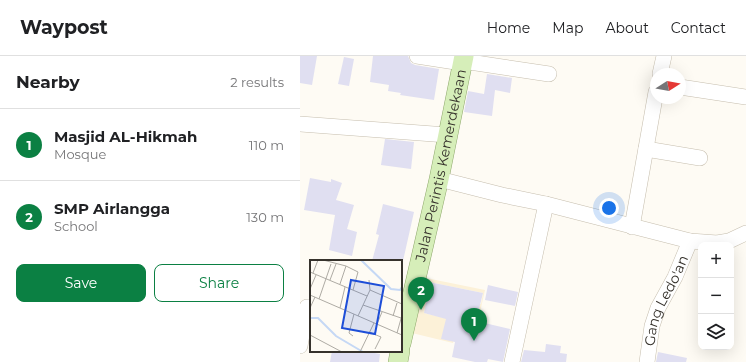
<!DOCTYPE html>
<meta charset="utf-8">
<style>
body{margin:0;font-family:Montserrat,sans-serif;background:#f2f2f2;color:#202124}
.controls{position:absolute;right:12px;bottom:12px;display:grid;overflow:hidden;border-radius:8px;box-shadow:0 4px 16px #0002}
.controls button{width:36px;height:36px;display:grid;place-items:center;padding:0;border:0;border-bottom:1px solid #e0e0e0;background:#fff;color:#202124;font:20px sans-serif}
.compass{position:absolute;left:350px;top:12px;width:36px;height:36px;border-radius:50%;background:#fff;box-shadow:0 4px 16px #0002;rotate:79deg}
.you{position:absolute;left:309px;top:152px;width:14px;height:14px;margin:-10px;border:3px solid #fff;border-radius:50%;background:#1a73e8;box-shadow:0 0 0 6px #1a73e833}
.badge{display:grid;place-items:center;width:26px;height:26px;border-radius:50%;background:#0b8043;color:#fff;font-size:13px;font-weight:700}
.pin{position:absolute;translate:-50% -33px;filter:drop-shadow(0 1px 2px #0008)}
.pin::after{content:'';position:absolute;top:21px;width:14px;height:12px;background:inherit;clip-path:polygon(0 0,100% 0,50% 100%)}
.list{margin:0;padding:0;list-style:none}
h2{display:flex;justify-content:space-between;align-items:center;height:52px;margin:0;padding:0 16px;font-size:17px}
h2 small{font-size:13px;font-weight:400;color:#757577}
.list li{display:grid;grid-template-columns:26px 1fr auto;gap:12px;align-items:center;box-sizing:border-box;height:72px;padding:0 16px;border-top:1px solid #e0e0e0}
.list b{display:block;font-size:15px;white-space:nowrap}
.list p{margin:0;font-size:13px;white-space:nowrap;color:#757577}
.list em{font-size:13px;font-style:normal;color:#757577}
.actions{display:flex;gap:8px;padding:12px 16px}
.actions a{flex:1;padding:9px 0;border:1px solid #0b8043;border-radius:8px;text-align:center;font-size:14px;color:#0b8043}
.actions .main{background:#0b8043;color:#fff}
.icon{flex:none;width:22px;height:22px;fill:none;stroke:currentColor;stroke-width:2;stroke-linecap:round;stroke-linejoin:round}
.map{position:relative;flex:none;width:446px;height:306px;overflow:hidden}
header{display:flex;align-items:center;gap:24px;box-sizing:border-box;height:56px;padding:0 20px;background:#fff;border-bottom:1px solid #e0e0e0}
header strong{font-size:19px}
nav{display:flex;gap:22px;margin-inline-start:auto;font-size:14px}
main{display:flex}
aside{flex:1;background:#fff}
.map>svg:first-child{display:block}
.built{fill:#fcf1d8;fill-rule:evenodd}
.building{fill:#e0dff1}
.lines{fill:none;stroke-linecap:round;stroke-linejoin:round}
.minor-casing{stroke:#c6beae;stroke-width:16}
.major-casing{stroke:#8ca569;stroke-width:20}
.minor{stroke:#fff;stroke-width:15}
.major{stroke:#d6eeb9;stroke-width:19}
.labels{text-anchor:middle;stroke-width:3;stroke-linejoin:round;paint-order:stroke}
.street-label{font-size:14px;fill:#36322c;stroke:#fefbf4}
.inset-river{fill:none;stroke:#c5d8f5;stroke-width:2}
.inset-road{fill:none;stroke:#aeaba4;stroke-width:1}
.view{fill:#1d4ed8;fill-opacity:0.15;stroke:#1d4ed8;stroke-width:2}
.inset-edge{fill:none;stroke:#36322c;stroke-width:2}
</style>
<header>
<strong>Waypost</strong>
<nav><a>Home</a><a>Map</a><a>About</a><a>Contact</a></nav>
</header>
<main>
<aside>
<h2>Nearby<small>2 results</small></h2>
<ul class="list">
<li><span class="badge">1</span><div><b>Masjid AL-Hikmah</b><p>Mosque</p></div><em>110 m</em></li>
<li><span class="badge">2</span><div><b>SMP Airlangga</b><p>School</p></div><em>130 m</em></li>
</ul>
<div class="actions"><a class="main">Save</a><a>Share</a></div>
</aside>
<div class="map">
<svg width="446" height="306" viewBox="0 0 446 306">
<rect width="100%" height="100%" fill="#fefbf4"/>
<path class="built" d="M126,222l59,12 -7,31 -18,-4 -7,26 -41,-10zM129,226l54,11 -2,11 -54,-11zM127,245l18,17 -21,-5z"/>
<g class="building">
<polygon points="0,0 17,0 12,29 0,27"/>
<polygon points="73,0 108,0 111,7 115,9 139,13 134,44 100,39 101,37 88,35 89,29 70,26"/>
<polygon points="44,1 54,3 49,30 38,28"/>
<polygon points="187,18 212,22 210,37 195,34 192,60 164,56 168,35 184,38"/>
<polygon points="85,83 114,86 111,113 81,109"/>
<polygon points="10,122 31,126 31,123 42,127 36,144 54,149 47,173 57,176 52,200 29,194 35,159 4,154"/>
<polygon points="83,148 114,156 103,205 72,205 79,179 76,178"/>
<polygon points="129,226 183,237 176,265 210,273 203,306 188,303 187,306 175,306 152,301 155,286 141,283 146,263 124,257 128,238 126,237"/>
<polygon points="188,229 218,236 215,250 185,244"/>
<polygon points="246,288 261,290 260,297 267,298 266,306 221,306 224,294 245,296"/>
<polygon points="32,295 64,295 80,298 79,306 30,306"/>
<polygon points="358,296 387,302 386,306 356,306"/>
</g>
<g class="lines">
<g class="minor-casing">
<g id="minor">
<polyline points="117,0 162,7"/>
<polyline points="163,5 249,18"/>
<polyline points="360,18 364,0"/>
<polyline points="380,31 446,41"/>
<polyline points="0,68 147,79"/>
<polyline points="346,93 400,102"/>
<polyline points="139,123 202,139 246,148 390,185 417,187 429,185 446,177"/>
<polyline points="332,171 356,36"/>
<polyline points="0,290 7,251"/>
<polyline points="212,306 246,148"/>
<path id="s1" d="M347,306l5,-36 6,-18 17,-31 15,-36"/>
</g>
</g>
<g class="major-casing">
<g id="major">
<path id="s2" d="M101,288l38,-165 25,-123"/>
<polyline points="98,306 100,295"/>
</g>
</g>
<use href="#minor" class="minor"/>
<use href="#major" class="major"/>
</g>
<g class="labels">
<g class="street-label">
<text dy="5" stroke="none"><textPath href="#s2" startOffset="183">Jalan Perintis Kemerdekaan</textPath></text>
<text dy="5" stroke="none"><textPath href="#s1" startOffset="65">Gang Ledo'an</textPath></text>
</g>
</g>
<g transform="translate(10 204)">
<rect width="92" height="92" fill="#fefbf4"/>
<path class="inset-river" d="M51,0l30,29 9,1 2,-3M0,58h8l18,18 27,16"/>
<path class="inset-road" d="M13,0l23,6 12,6 -5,18M0,12l57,24M3,13l5,-13M20,20l6,-16M30,24l6,-18M0,29l6,-14M60,30l32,14M0,35l92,40M9,39l12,-35M53,45l38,13M0,48l5,-11M30,48l5,-21M48,56l12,-26 -1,-10M83,56l4,-13M67,64l5,-12M59,72l12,5 -6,12M87,73l5,-18M0,75l32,17M43,76l-4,-3 5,-19M50,92l14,-29"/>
<path class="view" d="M41,20l33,6 -9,48 -33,-6z"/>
<rect width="92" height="92" class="inset-edge"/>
</g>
</svg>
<div class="controls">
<button>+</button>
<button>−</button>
<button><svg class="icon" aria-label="layers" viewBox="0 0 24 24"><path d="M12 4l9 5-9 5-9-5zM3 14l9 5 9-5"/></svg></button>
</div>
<svg class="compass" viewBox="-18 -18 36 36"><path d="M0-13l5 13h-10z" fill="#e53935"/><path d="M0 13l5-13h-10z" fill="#757577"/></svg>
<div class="you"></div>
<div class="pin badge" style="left:174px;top:285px">1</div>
<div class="pin badge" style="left:121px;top:254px">2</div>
</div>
</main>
